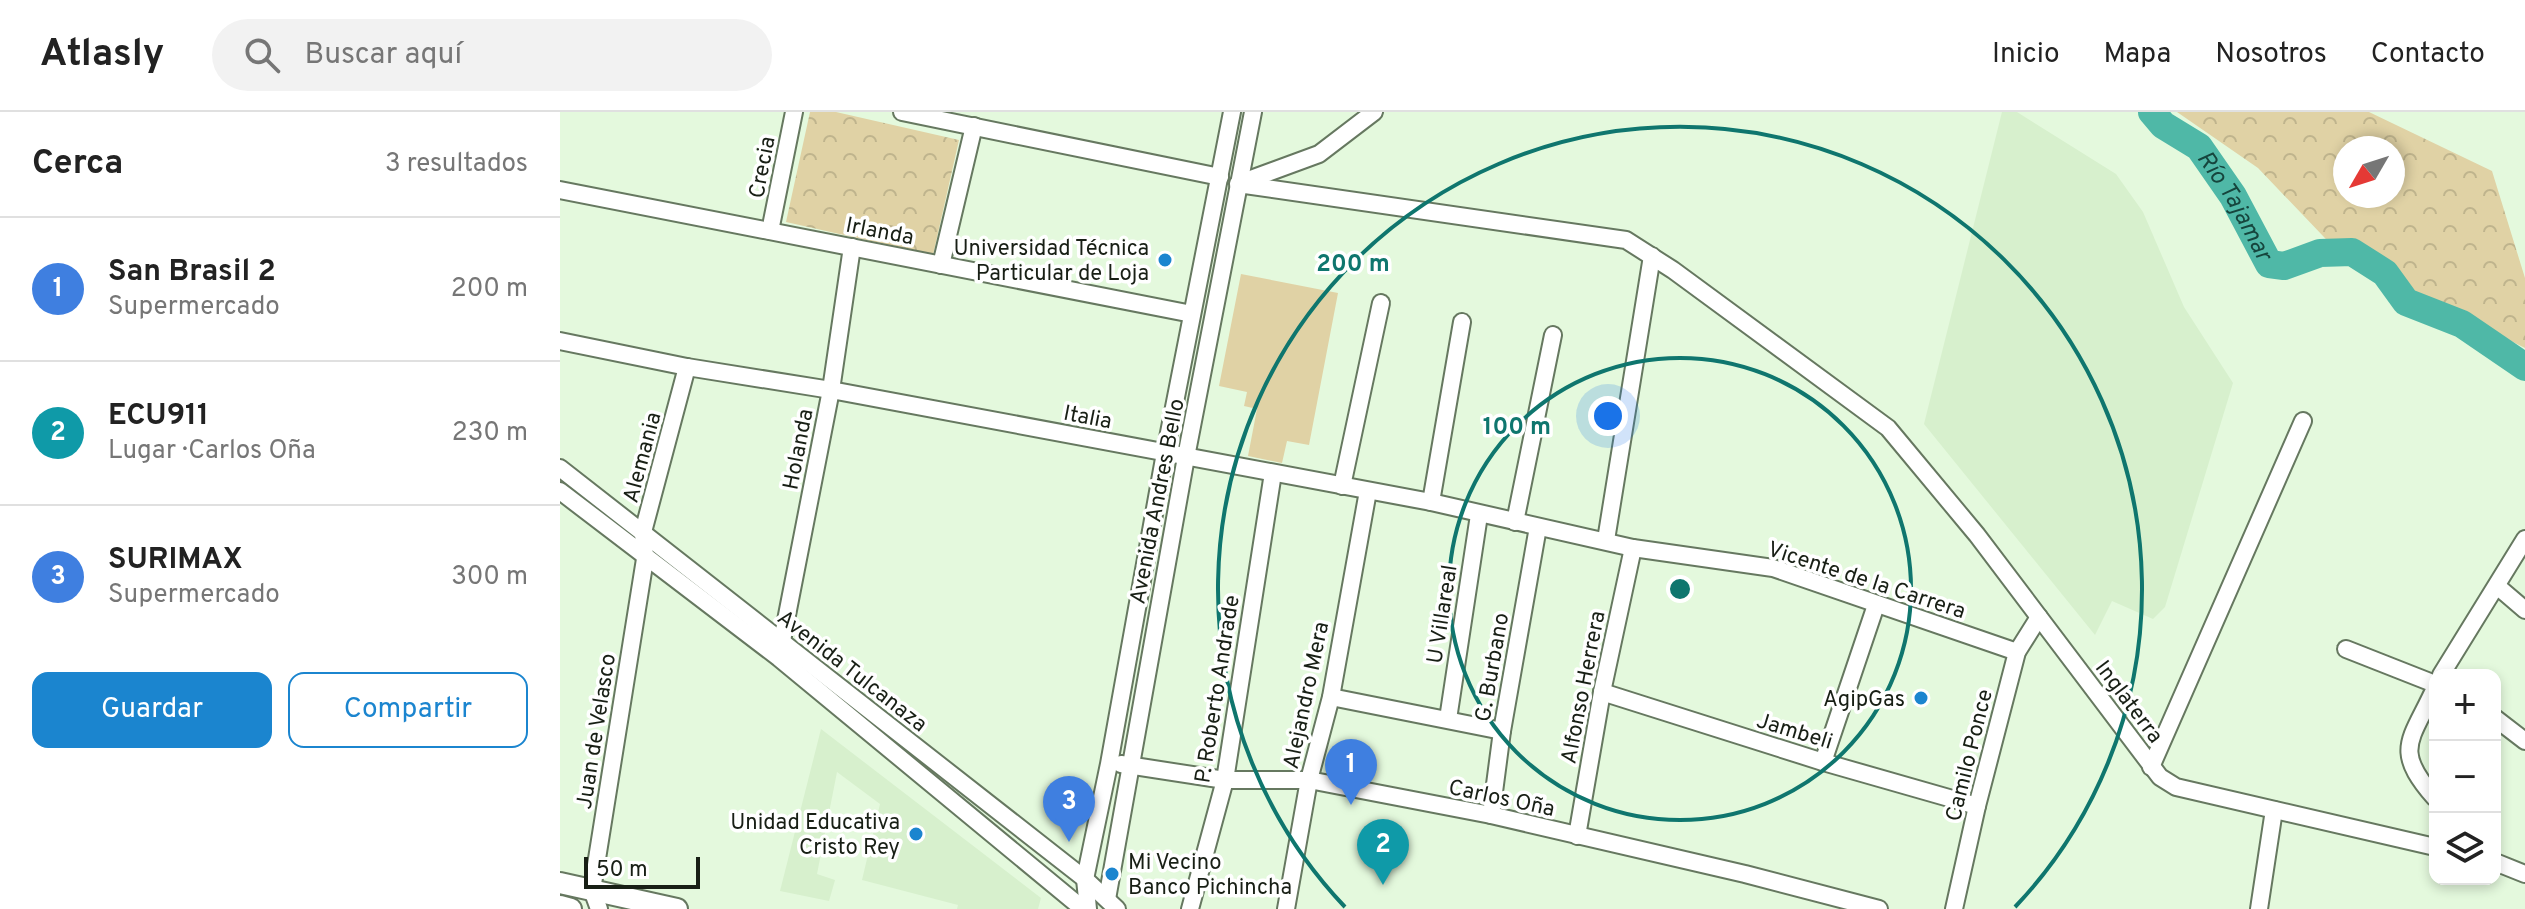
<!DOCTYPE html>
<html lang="es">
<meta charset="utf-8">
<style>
body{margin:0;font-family:Overpass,sans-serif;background:#f2f2f2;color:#222}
.controls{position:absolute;right:24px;bottom:24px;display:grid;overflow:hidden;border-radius:16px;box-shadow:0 4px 12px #0003}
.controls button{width:72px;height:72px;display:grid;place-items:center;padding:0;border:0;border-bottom:2px solid #e0e0e0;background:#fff;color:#222;font:40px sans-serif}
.compass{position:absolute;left:1773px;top:24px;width:72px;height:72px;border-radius:50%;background:#fff;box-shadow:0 4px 12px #0003;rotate:231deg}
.scale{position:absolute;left:24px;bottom:20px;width:116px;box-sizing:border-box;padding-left:8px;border:4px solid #181f15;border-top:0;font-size:22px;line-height:28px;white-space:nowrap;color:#181f15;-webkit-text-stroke:6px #fff;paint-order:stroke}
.you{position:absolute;left:1048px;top:304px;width:28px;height:28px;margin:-20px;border:6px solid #fff;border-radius:50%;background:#1a73e8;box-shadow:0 0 0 12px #1a73e833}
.badge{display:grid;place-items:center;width:52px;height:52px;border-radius:50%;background:#1b85cf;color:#fff;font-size:26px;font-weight:700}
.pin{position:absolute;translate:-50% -66px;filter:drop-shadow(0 2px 4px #0008)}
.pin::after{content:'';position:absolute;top:42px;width:28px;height:24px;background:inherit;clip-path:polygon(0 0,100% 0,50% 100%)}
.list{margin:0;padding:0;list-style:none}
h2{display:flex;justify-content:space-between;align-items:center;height:104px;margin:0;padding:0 32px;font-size:34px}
h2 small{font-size:26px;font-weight:400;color:#767676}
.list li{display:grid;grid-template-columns:52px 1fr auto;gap:24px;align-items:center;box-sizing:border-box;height:144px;padding:0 32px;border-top:2px solid #e0e0e0}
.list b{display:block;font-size:30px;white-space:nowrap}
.list p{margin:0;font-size:26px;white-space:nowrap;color:#767676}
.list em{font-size:26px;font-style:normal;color:#767676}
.actions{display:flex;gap:16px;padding:24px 32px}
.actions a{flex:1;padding:18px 0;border:2px solid #1b85cf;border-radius:16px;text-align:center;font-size:28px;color:#1b85cf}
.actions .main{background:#1b85cf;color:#fff}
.icon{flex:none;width:44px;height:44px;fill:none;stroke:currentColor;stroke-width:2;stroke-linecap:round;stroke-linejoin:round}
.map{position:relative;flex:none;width:1965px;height:797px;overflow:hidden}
header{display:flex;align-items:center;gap:48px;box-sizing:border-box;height:112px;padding:0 40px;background:#fff;border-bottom:2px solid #e0e0e0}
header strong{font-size:38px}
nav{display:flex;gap:44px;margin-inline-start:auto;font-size:28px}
.search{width:560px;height:72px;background:#f2f2f2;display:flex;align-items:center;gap:20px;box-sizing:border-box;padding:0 28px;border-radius:44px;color:#767676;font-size:30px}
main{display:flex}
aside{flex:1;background:#fff}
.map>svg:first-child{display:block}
.built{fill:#d7f0cd}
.forest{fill:url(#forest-crowns);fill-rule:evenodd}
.garden{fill:#e0d2a5}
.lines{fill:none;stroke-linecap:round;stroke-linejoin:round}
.river{stroke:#4fb8a7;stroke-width:28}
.minor-casing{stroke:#667860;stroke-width:20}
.major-casing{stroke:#667860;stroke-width:24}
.minor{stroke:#fff;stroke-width:16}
.major{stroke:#fff;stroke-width:20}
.ring{fill:none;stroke:#0f766e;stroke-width:4}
.poi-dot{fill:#1b85cf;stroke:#fff;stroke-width:3}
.labels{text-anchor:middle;stroke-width:7;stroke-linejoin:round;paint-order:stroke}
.street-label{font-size:22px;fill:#181f15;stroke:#fff}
.poi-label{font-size:22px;fill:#181f15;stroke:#fff;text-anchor:end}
.water-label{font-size:24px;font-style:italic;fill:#16453d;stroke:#fff}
.centre{fill:#0f766e;stroke:#fff;stroke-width:4}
.ring-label{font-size:24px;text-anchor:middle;font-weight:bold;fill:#0f766e;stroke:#fff;stroke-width:7;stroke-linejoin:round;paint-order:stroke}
</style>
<header>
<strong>Atlasly</strong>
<div class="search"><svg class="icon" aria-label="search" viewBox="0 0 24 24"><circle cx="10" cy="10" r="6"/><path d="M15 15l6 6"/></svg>Buscar aquí</div>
<nav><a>Inicio</a><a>Mapa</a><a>Nosotros</a><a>Contacto</a></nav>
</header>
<main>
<aside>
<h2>Cerca<small>3 resultados</small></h2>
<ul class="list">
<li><span class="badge" style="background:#3f7fe0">1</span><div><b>San Brasil 2</b><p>Supermercado</p></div><em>200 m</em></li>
<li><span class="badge" style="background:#0f9aa8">2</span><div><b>ECU911</b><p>Lugar · Carlos Oña</p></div><em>230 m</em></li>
<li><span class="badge" style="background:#3f7fe0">3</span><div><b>SURIMAX</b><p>Supermercado</p></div><em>300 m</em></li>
</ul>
<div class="actions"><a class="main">Guardar</a><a>Compartir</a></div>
</aside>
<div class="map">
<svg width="1965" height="797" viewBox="0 0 1965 797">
<defs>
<pattern id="forest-crowns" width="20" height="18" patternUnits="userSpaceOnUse" patternTransform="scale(2)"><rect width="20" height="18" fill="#e0d2a5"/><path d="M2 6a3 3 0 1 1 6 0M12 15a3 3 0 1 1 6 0" fill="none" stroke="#bfb48d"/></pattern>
</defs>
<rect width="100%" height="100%" fill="#e4f9dd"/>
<g class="built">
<polygon points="1442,0 1457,0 1556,62 1583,100 1624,195 1673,271 1605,495 1593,507 1552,489 1535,523 1364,312"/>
<polygon points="261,617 481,786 478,797 397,797 398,793 302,768 320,692 277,660 257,762 275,768 269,789 220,779"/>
</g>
<g class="forest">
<polygon points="250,0 276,0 399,28 373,143 226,110"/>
<path d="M1617,0h192l123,59 33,107v70l-181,-90 -86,-90zM1785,36h48v48h-48z"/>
</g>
<polygon class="garden" points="681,162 778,181 749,333 727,329 722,351 688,344 697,297 684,294 687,280 659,274"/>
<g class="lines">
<path class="river" id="s1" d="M1592,0l11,13 36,22 34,49 36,68 15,2 36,-13 32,-1 33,21 21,29 56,22 63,43"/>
<g class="minor-casing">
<g id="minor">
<polyline points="342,0 660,65"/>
<polyline points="680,71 759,42 814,0"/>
<polyline points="678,72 1066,128 1113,158 1328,316 1417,423 1600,665 1616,675 1875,735"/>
<polyline points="0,78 632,202"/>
<polyline points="210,119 234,0"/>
<polyline points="381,153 414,14"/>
<polyline points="0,229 127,255 271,278 871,390 1073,436 1213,456 1457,540"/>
<polyline points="0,356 525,767 557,797"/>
<polyline points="782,374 821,191"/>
<polyline points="0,379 219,546 523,797"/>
<polyline points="871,390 902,210"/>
<polyline points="955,410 993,223"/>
<polyline points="1046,428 1092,144"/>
<polyline points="1937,474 1965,498"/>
<polyline points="1786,537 1875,572"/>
<polyline points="220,539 271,278 292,135"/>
<polyline points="1881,563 1965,427"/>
<path d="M1875,576c-24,53 -43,61 0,110"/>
<polyline points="1042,580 1263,650 1417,694"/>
<polyline points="771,585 942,619"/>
<polyline points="1935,606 1965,629"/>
<polyline points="888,607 919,403"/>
<polyline points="1263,650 1316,493"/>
<polyline points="561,652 665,668 749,668 931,703 1185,762 1319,797"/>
<polyline points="1591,655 1743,309"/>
<polyline points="931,703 942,619 978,415"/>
<polyline points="1017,724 1042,580 1073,436"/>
<polyline points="1935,750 1965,762"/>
<polyline points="547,787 626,345 693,0"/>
<polyline points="39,797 32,778 85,447 83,420 127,255"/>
<polyline points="528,797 525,767 549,652 605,341 672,0"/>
<polyline points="630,797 665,668 713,361"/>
<polyline points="726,797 749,668 771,585 808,379"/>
<polyline points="1394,797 1417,694 1457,540 1479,505"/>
<polyline points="1699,797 1714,698"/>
</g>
</g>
<g class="major-casing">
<g id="major">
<polyline points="0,771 117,797"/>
<polyline points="0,794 11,797"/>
</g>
</g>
<use href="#minor" class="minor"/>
<use href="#major" class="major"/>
</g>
<g class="ring">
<circle cx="1120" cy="477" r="231"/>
<path d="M785 795A462 462 0 1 1 1455 795"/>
</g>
<g class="poi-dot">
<circle cx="605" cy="148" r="8"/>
<circle cx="1361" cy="586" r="8"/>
<circle cx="356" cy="722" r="8"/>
<circle cx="552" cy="762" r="8"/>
</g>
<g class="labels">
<g class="street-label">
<text transform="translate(201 55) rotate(-79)" y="8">Crecia</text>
<text transform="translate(320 118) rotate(11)" y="8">Irlanda</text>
<text transform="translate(528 304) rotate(11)" y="8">Italia</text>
<text transform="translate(237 337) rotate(-79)" y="8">Holanda</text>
<text transform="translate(81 345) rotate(-75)" y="8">Alemania</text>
<text transform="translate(596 389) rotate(-79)" y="8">Avenida Andres Bello</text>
<text transform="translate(1307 467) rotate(18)" y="8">Vicente de la Carrera</text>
<text transform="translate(881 502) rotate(-81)" y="8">U Villareal</text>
<text transform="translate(931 555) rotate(-80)" y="8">G. Burbano</text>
<text transform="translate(293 558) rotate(38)" y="8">Avenida Tulcanaza</text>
<text transform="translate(1022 575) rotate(-79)" y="8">Alfonso Herrera</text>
<text transform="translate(656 577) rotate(-81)" y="8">P. Roberto Andrade</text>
<text transform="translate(745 583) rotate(-78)" y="8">Alejandro Mera</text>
<text transform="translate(1570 589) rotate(53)" y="8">Inglaterra</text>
<text transform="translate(1235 618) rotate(17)" y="8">Jambeli</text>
<text transform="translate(35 619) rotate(-81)" y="8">Juan de Velasco</text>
<text transform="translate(1408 643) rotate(-76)" y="8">Camilo Ponce</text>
<text transform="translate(942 685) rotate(12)" y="8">Carlos Oña</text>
</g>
<g class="poi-label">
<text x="589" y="143">Universidad Técnica<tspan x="589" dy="25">Particular de Loja</tspan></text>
<text x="1345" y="594">AgipGas</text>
<text x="340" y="717">Unidad Educativa<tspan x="340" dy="25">Cristo Rey</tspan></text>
<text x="568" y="757" text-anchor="start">Mi Vecino<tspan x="568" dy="25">Banco Pichincha</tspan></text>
</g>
<g class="water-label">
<text dy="8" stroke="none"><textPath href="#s1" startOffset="128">Río Tajamar</textPath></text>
</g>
</g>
<circle cx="1120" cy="477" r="12" class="centre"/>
<g class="ring-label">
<text x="793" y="159">200 m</text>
<text x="957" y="322">100 m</text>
</g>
</svg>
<div class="controls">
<button>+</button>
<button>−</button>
<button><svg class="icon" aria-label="layers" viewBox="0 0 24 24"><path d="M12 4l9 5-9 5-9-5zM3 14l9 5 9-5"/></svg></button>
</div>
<svg class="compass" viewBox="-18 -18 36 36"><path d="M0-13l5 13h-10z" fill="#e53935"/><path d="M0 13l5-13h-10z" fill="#767676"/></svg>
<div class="scale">50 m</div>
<div class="you"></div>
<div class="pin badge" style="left:791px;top:693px;background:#3f7fe0">1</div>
<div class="pin badge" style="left:823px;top:773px;background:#0f9aa8">2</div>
<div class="pin badge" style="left:509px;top:730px;background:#3f7fe0">3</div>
</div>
</main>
